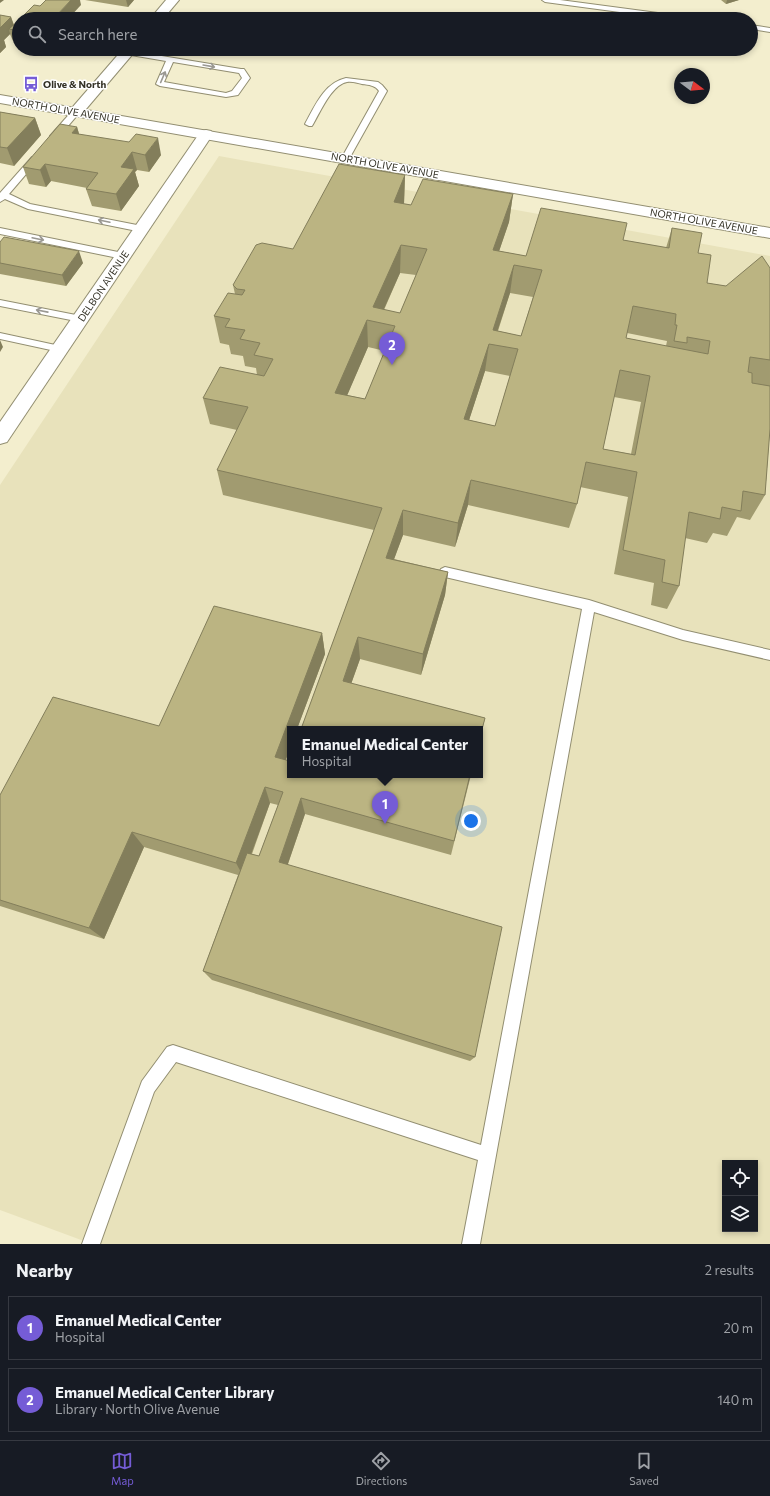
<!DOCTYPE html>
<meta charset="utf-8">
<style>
body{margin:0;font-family:Commissioner,sans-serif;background:#242831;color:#f1f3f6}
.controls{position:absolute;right:12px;bottom:12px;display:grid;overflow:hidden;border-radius:0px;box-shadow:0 2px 6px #0003}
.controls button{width:36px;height:36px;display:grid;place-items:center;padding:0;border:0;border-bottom:1px solid #363941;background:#171b24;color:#f1f3f6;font:20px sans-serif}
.compass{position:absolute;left:674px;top:68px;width:36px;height:36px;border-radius:50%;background:#171b24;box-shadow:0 2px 6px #0003;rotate:106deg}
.you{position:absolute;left:471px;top:821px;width:14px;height:14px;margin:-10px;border:3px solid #fff;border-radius:50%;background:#1a73e8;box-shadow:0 0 0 6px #1a73e833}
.badge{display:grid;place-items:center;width:26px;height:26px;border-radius:50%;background:#755cd6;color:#fff;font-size:13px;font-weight:700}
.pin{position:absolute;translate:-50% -33px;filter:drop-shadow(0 1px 2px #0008)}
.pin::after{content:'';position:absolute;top:21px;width:14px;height:12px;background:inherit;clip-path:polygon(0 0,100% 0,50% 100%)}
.popup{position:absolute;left:287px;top:726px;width:196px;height:52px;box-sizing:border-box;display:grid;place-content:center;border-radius:0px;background:#171b24;filter:drop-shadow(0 1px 3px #0005);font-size:13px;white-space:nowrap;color:#9ea1a6}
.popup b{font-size:15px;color:#f1f3f6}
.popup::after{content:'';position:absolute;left:50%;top:100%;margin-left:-8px;border:8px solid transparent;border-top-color:#171b24}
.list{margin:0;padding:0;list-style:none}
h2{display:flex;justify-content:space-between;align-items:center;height:52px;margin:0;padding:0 16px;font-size:17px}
h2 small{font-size:13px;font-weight:400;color:#9ea1a6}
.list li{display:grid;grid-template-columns:26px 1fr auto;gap:12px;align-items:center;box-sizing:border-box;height:64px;margin:0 8px 8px;padding:0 8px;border:1px solid #363941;border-radius:0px}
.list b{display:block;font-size:15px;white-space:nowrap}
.list p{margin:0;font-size:13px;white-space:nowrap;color:#9ea1a6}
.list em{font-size:13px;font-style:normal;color:#9ea1a6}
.icon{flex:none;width:22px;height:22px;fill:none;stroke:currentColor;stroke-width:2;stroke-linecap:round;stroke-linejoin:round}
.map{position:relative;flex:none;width:770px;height:1244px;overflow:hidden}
.search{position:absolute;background:#171b24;box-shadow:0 2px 6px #0003;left:12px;right:12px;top:12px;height:44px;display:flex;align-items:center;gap:10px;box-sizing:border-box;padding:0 14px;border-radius:22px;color:#9ea1a6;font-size:15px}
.sheet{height:196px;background:#171b24}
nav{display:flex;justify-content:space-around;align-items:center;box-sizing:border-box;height:56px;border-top:1px solid #363941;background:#171b24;font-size:11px;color:#9ea1a6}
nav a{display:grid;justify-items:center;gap:2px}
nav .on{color:#755cd6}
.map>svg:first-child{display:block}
.built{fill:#e8e2bb;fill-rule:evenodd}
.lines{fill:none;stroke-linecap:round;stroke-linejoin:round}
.lane-casing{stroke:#928e71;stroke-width:2}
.street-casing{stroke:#928e71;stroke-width:2}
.secondary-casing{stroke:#928e71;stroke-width:2}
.lane{fill:#fff;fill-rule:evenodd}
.street{fill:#fff;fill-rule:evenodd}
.secondary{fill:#fff;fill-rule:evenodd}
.wall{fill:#a19b70;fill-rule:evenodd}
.shaded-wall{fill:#837e5b}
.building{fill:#bbb482;stroke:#837e5b;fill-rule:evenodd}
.oneway{stroke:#9a9892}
.labels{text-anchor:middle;stroke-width:3;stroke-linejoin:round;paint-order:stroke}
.far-poi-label{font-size:10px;font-weight:bold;fill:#343226;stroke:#fff;text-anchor:start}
.far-street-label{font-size:10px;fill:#343226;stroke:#fff}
</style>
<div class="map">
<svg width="770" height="1244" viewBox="0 0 770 1244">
<rect width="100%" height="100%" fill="#f3eece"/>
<path class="built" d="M219,156l551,100v988h-678l-92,-34v-725zM290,729h190v46h-190zM725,1163h30v66h-30z"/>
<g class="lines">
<g class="lane-casing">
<g id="lane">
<polygon points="542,0 560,0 688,17 691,19 672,19 545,2"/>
<polygon points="751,25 770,28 770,32 751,29"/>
<path d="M125,50l116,19h3l6,9 -12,17 -12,2 -66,-11 -4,-2 10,-23 -41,-7zM173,62l66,11 3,5 -10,13 -6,2 -62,-11z"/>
<path d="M346,78l32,4 4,3 5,6 -38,68 -4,2 -4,-2 38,-68c-4,-6 -10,-6 -17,-7 -5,-1 -10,-3 -15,-2 -16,3 -27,31 -35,44h-3l-4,-2c10,-18 19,-41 41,-46z"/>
<polygon points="73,110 79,110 80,112 56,140 50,140 50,136"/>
<polygon points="32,157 38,157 39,159 9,194 30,204 142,226 146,229 142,232 28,209 5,199 0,202 0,193"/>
<polygon points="0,228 123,253 127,256 123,259 0,234"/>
<polygon points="0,300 81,316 86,319 81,322 0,306"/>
<polygon points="0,333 60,346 65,349 60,352 0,339"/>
<polygon points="445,567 589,600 683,630 770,650 770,660 683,640 594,612 480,1244 462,1244 478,1160 176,1062 154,1092 100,1244 82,1244 142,1081 167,1047 173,1045 481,1145 582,609 445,577 441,575 439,572 441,569"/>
</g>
</g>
<g class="street-casing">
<g id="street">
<polygon points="166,0 179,0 163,19 150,19"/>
<polygon points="123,49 137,49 81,115 76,116 71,115 69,112 71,109"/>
<polygon points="206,130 211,131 213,134 7,442 0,444 0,422 201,131"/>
</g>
</g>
<g class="secondary-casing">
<polygon id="secondary" points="0,95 770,228 770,238 0,103"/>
</g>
<use href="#lane" class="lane"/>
<use href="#street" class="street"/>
<use href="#secondary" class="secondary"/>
</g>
<g class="wall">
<polygon points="85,0 134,0 128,7"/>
<polygon points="721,0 739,0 726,4"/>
<polygon points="0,15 11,17 14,25 19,20 19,42 13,41 10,34 4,40 6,47 0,53"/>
<polygon points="0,112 35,118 41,135 14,166 0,163"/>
<polygon points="77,127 79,134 161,155 149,172 137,170 135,172 139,186 121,211 92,206 86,189 87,188 51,181 46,187 29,184 23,167"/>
<path d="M405,175l-1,29 7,1 102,-11 -4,28 -10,29 27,5 97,-16 43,8 6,-20 26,25 9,30 19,3 44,-18v161l-5,66 -15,25 -13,-3 -10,19 -14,-3 -6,10 -22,-5 -6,48 -12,23 -16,-4 3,-22 -40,-9 14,-77 -48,-10 -3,17 -8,24 -101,-23 -13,42 -52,-12 -9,24 54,13 -3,23 -24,80 -61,-16 -9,25 134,34 -5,21v-10h-179l73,-199 -151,-35 -6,-25 20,-40 -27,-6 -7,-26 54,-23 -1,-7 -11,-2 -2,-10 -12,-2 -2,-9 -9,-2 -6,-27 21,-22 -2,-9 60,-36zM400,273l16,2 -16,38 -16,-3zM510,293l23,4 -12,39 -23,-5zM627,333l40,8 -1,5 -40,-8zM368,347l17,4 -20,48 -18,-4zM485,371l25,5 -15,50 -26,-6zM614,397l27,5 -10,52 -28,-5z"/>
<polygon points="0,242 83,263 66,286 0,274"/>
<path d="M322,633l3,21 -28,75h-7v19l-4,12 4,1 181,14 -20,80 -146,-41 -17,50 187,193 -5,4 -258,-81 -9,-9 35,-96 -94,-28 -40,92 -104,-33v-111l159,-69zM270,803l8,2 -19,51 -7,-2z"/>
</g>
<g class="shaded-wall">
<polygon points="0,0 4,0 0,3"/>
<polygon points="71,0 80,0 81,5 68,19 57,19 56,16"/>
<polygon points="126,0 134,0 128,7"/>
<polygon points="727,0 739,0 726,4"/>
<polygon points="11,17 15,29 9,29 10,34 4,40 6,47 0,53 0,28"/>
<polygon points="35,118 41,135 14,166 7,148"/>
<polygon points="77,127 82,144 72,133"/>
<polygon points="158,138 161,155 149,172 145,155"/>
<polygon points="132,152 137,170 135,172 139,186 121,211 116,194 121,167"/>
<polygon points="45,164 51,181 46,187 40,170"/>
<polygon points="405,175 404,203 393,230 394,202"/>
<polygon points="513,194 509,222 490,278 493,250"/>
<polygon points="401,245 400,273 378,322 373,307"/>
<polygon points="79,251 83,263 66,286 62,275"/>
<polygon points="514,265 510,293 493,344 493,330"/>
<polygon points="367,320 368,347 337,419 335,393"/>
<polygon points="0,340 3,347 0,352"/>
<polygon points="489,344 485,371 461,445 464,419"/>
<polygon points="471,480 468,505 455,547 458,523"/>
<polygon points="403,510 403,535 386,581 386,558"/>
<polygon points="448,572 445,595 421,675 423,654"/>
<polygon points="322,633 325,654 297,729 290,729 290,748 280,775 275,757"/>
<polygon points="358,637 360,659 345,701 343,681"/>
<polygon points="265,787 270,803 243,876 236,863"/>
<polygon points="301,798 305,814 284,875 279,862"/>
<polygon points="132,832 144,847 104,939 89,928"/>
</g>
<g class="building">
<polygon points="46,0 71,0 56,16 54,16 51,19 20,19 34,5 40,6"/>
<polygon points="0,15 11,17 0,28"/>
<polygon points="19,20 19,31 9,29"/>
<polygon points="0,112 35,118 7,148 0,147"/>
<polygon points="60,124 77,127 72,133 129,142 136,134 158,138 145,155 132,152 121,167 134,169 116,194 86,189 98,173 45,164 40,170 23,167"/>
<path d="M339,164l66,11 -11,27 17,3 12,-26 90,15 -20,56 33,6 15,-48 86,15 -4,17 46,8 3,-20 30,5 -4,20 13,2 -4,28 19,3 36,-30 8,12v92l-20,-3 -2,15 4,1v10l18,3v43l-5,66 -22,-4 -2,20 -19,-4 -2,12 -31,-7 -10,74 -17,-4 3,-22 -42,-10 14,-78 -51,-10 -9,42 -106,-24 -13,43 -55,-13 -17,48 62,14 -25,82 -65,-17 -15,44 142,37 -5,19v-8h-179l81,-221 -165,-38 31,-63 -45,-9 17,-31 44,9 9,-17 -19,-4 6,-12 -20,-4 5,-9 -20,-3 5,-8 -16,-3 14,-23 14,2 3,-5 -8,-1 -4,-4 23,-40 6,-2 31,6zM401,245l26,4 -27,64 -27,-6zM514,265l28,5 -21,66 -28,-6zM633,306l43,8 -1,11h2l-3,16 13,2v-6l23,4 -2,13 -82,-16zM367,320l28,6 -30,73 -30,-6zM489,344l29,5 -23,77 -31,-7zM620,370l30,6 -15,79 -32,-6z"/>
<polygon points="4,237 79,251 62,275 0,263 0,242"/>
<polygon points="214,606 322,633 275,757 290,761 290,760 290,775 470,775 454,841 301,798 279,862 502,927 475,1057 203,971 247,853 259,856 283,792 265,787 236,863 132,832 89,928 0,900 0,795 53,697 159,726"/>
</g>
<defs><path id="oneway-shaft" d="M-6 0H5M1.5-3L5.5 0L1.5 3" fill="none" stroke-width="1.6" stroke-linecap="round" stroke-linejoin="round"/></defs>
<g class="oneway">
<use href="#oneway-shaft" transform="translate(209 66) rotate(10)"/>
<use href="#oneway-shaft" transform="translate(163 77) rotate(-67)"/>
<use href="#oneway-shaft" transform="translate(104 221) rotate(-168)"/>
<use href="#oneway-shaft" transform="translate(38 239) rotate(12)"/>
<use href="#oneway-shaft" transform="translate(42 311) rotate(-169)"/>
</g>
<defs>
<g id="bus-bare" transform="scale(1.2)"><path d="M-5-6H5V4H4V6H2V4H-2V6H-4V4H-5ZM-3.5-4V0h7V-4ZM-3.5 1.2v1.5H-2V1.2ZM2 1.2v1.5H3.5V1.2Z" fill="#755cd6" stroke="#fff" stroke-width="2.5" paint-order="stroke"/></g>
</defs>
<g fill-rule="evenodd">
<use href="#bus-bare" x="31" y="84"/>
</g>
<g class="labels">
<g class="far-poi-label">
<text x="43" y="88">Olive &amp; North</text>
</g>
<g class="far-street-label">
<text transform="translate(66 110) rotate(10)" y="4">NORTH OLIVE AVENUE</text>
<text transform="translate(385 165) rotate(10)" y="4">NORTH OLIVE AVENUE</text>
<text transform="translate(704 221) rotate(10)" y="4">NORTH OLIVE AVENUE</text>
<text transform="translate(103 286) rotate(-56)" y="4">DELBON AVENUE</text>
</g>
</g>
</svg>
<div class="controls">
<button><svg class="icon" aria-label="locate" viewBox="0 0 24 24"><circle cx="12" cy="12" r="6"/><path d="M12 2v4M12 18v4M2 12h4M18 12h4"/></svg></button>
<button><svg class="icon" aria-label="layers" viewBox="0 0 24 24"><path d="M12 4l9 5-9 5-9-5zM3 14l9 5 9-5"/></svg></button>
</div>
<svg class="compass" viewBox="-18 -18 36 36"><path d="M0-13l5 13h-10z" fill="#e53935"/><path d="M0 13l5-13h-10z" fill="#9ea1a6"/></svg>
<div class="you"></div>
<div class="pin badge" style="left:385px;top:824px">1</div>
<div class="popup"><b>Emanuel Medical Center</b>Hospital</div>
<div class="pin badge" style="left:392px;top:365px">2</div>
<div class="search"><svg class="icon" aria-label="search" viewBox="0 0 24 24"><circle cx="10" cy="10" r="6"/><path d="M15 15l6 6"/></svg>Search here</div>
</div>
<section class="sheet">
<h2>Nearby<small>2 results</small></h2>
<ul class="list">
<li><span class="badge">1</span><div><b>Emanuel Medical Center</b><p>Hospital</p></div><em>20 m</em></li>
<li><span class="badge">2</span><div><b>Emanuel Medical Center Library</b><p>Library · North Olive Avenue</p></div><em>140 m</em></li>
</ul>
</section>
<nav>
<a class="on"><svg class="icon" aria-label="map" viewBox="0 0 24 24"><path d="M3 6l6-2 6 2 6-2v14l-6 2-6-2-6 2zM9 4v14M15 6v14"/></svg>Map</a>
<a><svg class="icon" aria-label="directions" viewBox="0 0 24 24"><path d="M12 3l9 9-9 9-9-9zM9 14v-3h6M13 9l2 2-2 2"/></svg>Directions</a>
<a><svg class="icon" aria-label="saved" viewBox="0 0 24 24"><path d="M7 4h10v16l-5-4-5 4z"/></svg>Saved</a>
</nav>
